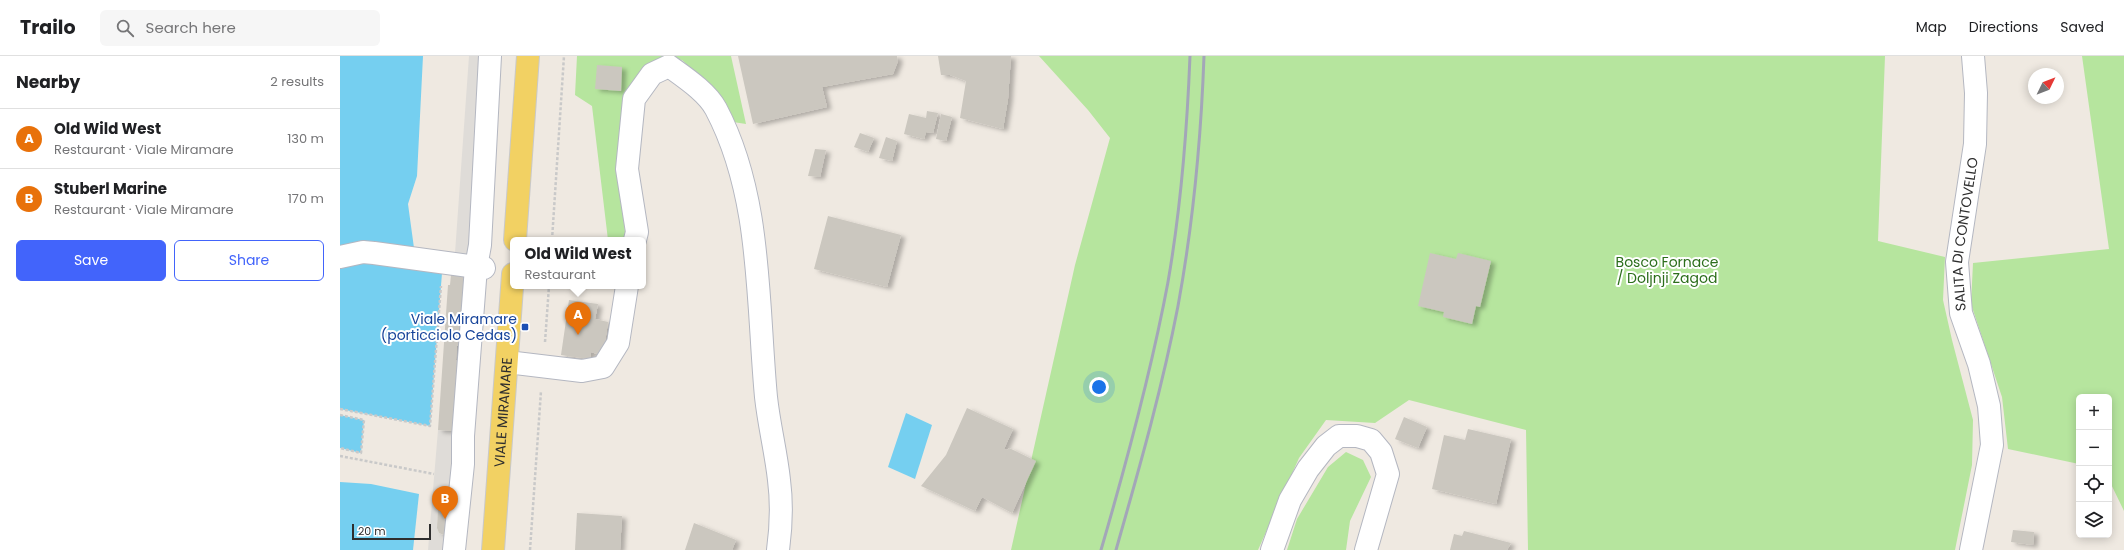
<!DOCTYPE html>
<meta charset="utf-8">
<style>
body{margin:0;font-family:Poppins,sans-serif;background:#f6f6f6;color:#202124}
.controls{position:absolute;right:12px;bottom:12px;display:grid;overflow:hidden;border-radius:6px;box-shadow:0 2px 10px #0003}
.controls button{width:36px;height:36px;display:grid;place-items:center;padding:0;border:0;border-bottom:1px solid #e0e0e0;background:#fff;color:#202124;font:20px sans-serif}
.compass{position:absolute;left:1688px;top:12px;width:36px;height:36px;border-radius:50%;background:#fff;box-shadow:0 2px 10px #0003;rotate:47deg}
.scale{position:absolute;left:12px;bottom:10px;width:79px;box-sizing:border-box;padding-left:4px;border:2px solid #2e2e2e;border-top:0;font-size:11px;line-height:14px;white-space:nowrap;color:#2e2e2e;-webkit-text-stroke:3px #fff;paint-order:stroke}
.you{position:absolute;left:759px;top:331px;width:14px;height:14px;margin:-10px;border:3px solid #fff;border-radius:50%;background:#1a73e8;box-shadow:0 0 0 6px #1a73e833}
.badge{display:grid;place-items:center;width:26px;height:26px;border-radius:50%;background:#4264fb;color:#fff;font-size:13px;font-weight:700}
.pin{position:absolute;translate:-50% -33px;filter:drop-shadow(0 1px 2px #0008)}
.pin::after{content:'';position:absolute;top:21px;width:14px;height:12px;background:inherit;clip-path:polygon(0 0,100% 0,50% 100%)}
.popup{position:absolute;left:170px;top:181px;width:136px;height:52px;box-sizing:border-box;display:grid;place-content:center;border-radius:6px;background:#fff;filter:drop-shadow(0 1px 3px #0005);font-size:13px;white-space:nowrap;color:#757577}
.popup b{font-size:15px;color:#202124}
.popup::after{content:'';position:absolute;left:50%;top:100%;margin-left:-8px;border:8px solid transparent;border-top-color:#fff}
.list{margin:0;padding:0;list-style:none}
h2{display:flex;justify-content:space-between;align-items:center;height:52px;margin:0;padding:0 16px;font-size:17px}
h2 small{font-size:13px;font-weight:400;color:#757577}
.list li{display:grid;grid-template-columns:26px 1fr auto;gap:12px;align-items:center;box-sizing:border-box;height:60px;padding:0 16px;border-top:1px solid #e0e0e0}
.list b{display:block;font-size:15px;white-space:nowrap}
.list p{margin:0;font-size:13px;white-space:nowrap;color:#757577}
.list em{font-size:13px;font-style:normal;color:#757577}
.actions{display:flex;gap:8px;padding:12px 16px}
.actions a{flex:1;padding:9px 0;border:1px solid #4264fb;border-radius:6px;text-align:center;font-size:14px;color:#4264fb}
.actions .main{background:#4264fb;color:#fff}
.icon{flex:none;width:22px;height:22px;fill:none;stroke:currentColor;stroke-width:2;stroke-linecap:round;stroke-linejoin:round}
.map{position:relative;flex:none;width:1784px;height:494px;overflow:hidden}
header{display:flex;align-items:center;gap:24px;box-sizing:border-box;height:56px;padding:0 20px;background:#fff;border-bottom:1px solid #e0e0e0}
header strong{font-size:19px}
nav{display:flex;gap:22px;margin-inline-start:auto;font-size:14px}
.search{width:280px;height:36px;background:#f6f6f6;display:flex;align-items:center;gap:10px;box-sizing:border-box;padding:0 14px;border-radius:6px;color:#757577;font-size:15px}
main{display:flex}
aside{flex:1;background:#fff}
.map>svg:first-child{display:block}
.green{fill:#b6e59e}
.plaza{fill:#dfdcd8;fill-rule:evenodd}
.water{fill:#75cff0}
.building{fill:#cbc7bf;filter:url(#shadow)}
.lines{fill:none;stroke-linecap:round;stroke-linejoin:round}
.minor-casing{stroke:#b4b7c1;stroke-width:24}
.major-casing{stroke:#c9c9c9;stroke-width:24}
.path{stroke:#c9c9c9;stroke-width:2.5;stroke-dasharray:3 2;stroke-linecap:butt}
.minor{stroke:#fff;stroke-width:22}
.major{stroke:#f2d163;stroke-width:22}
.rail{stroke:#a3a6b8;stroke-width:3}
.transit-dot{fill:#1a4fb4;stroke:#fff;stroke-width:1.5}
.labels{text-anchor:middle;stroke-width:4;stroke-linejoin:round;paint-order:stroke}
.street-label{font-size:14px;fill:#2e2e2e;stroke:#fff}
.park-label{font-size:14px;fill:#2c6e1b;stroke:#fff}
.transit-label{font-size:14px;fill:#164399;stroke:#fff;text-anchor:end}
</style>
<header>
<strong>Trailo</strong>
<div class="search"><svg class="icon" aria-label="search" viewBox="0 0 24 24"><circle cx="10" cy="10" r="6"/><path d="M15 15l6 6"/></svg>Search here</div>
<nav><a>Map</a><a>Directions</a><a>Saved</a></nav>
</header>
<main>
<aside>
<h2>Nearby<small>2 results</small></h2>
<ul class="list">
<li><span class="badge" style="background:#e8710a">A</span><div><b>Old Wild West</b><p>Restaurant · Viale Miramare</p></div><em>130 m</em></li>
<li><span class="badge" style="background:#e8710a">B</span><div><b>Stuberl Marine</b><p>Restaurant · Viale Miramare</p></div><em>170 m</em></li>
</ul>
<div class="actions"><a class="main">Save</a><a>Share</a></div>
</aside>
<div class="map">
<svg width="1784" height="494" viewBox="0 0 1784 494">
<defs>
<filter id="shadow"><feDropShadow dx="4.5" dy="2.5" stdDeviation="2" flood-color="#0004"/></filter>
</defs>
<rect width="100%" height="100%" fill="#efe9e1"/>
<g class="green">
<polygon points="237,0 391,0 406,68 393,66 362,23 342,4 322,1 302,17 280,133 286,184 268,184 252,50 235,39"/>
<polygon points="699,0 1545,0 1538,185 1605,201 1603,244 1612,284 1633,364 1632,409 1615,494 1188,494 1186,374 1069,344 1035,367 986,364 959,402 918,494 671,494 735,209 770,82 748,54"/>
<polygon points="1742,0 1784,0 1784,455 1769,424 1769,341 1739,341 1739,408 1668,393 1662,341 1631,248 1633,207 1769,193"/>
<polygon points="1006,396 1023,404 1031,421 1010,465 1006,494 947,494 957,463 988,411"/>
</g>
<path class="plaza" d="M129,0h29l-34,494h-36l10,-120 17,1 5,-70 -4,-1 1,-14h4l5,-70 -15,-1 -88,-16 92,-6zM107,447l4,2 -3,30h-4l-5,-2 -2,-5 1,-19 4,-5z"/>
<g class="water">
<polygon points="0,0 83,0 77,120 68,148 74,192 0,192"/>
<polygon points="23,203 102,217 90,370 0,353 0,208"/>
<polygon points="566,357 592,369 575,423 548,411"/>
<polygon points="0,359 24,364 21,397 0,392"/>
<polygon points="0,426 31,428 79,438 73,494 0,494"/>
</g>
<g class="building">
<polygon points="398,0 557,0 558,5 553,18 482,31 487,51 413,68"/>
<polygon points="598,0 671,0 668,43 663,73 620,62 626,25 610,19 601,19"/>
<polygon points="257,9 282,11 281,35 255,33"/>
<polygon points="587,55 598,57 593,77 586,76 584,83 564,78 569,58 586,62"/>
<polygon points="601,58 612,61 606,85 596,83"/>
<polygon points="520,77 534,82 528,96 514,91"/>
<polygon points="546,81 557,85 552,105 539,102"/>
<polygon points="475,93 486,94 480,121 468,120"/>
<polygon points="488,160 561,179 547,231 474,213"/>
<polygon points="1090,197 1116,203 1118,197 1151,205 1140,251 1136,250 1132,268 1103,261 1104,256 1078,250"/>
<polygon points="111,219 126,220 121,290 117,290 116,304 120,305 115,375 98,374 108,229 110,229"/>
<polygon points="229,244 258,248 255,263 268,266 263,300 251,296 250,303 221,299"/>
<polygon points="627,352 673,373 664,393 667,394 669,392 696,405 672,457 642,441 635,455 581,430 606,399"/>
<polygon points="1064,361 1087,371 1078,392 1055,383"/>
<polygon points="1128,373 1171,383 1156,448 1092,433 1104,379 1125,384"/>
<polygon points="107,447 111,449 108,479 104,479 99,477 97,472 98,453 102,448"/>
<polygon points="237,457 282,460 280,494 235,494"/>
<polygon points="354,467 396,484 392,494 345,494"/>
<polygon points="1673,474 1694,476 1693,489 1671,486"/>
<polygon points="1124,475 1171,487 1167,494 1110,494 1114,478 1122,480"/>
</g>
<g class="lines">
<g class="minor-casing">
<g id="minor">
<path d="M295,184l2,-8 -10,-63 7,-70 18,-25 17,-8c15,11 38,26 47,43 46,87 41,192 50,288 3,28 10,55 13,83 3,23 2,48 -1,70"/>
<polyline points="0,201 23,196 34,197 144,212"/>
<polyline points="167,306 242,315 263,311 278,287 287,230"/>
<polyline points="114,494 123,408 123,380 136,211 140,189 150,0"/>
<polyline points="932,494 950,444 968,413 986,390 999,380 1017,380 1031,384 1041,396 1048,418 1026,494"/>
<path id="s1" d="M1631,494l21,-105 -3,-39 -10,-42 -18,-51 -4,-51 18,-118 1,-51 -3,-37"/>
</g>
</g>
<g class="major-casing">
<g id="major">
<polyline points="175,184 188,0"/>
<path id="s2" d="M153,494l20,-276"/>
</g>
</g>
<g class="path">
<polyline points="212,184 224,0"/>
<polyline points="205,286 209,230"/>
<polyline points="0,353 90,370 101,230"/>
<polyline points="0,359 24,364 21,397 0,392"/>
<polyline points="0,400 94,418"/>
<polyline points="190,494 201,335"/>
</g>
<use href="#minor" class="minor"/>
<use href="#major" class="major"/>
<g class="rail">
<path d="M761,494c26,-89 50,-177 67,-268 13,-75 19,-150 22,-226"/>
<path d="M776,494c23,-81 46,-161 62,-244 15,-82 23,-166 26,-250"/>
</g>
</g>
<rect class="transit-dot" x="181" y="267" width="8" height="8" rx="2"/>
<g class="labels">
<g class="street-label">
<text dy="5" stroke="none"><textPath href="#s1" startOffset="323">SALITA DI CONTOVELLO</textPath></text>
<text dy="5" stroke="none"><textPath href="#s2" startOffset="138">VIALE MIRAMARE</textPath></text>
</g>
<g class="park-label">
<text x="1327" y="211">Bosco Fornace<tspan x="1327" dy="16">/ Doljnji Zagod</tspan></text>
</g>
<g class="transit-label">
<text x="177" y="268">Viale Miramare<tspan x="177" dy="16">(porticciolo Cedas)</tspan></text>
</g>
</g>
</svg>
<div class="controls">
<button>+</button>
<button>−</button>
<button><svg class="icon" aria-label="locate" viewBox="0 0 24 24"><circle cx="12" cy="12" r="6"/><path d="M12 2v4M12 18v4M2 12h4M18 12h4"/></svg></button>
<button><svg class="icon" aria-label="layers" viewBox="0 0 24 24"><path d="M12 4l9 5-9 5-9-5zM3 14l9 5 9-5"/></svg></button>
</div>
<svg class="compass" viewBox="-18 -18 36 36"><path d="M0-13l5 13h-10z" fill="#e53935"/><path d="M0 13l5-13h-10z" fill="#757577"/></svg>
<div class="scale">20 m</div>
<div class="you"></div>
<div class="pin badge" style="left:238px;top:279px;background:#e8710a">A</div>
<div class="popup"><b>Old Wild West</b>Restaurant</div>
<div class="pin badge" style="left:105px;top:463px;background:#e8710a">B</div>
</div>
</main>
